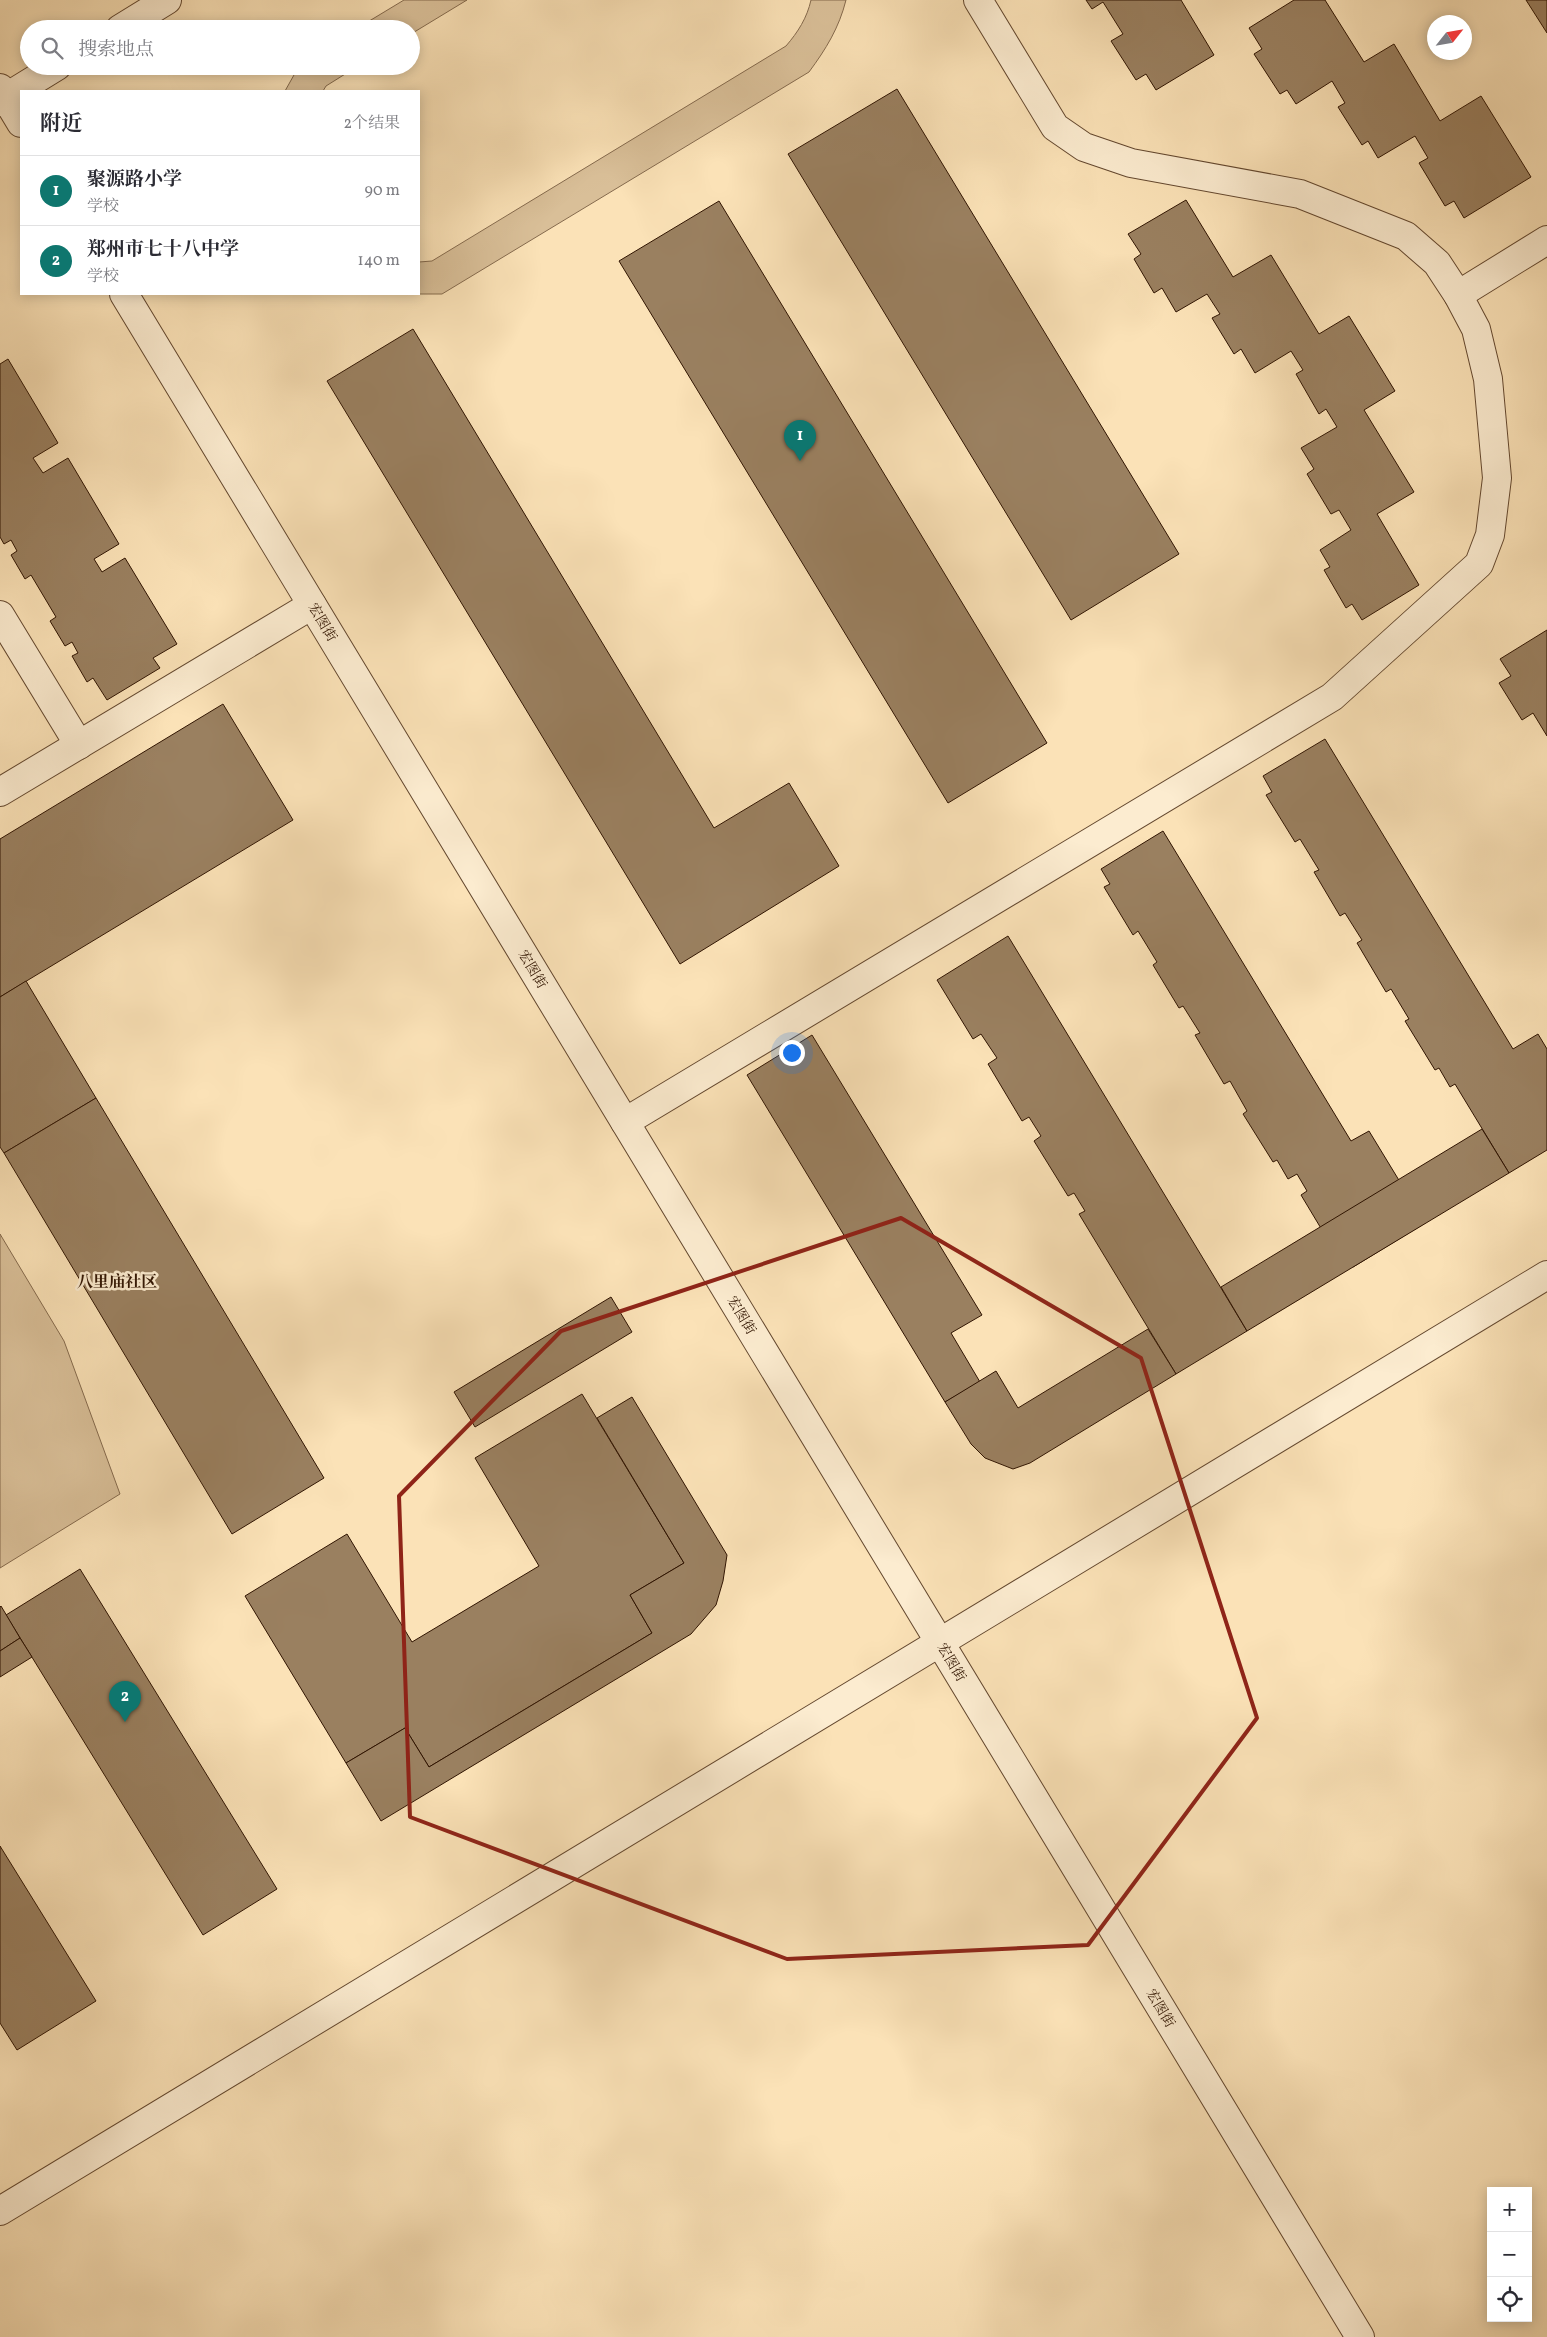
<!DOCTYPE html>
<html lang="zh">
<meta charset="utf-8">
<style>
body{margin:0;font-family:Vollkorn,"Noto Serif SC",serif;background:#f7f7f7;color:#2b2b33}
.controls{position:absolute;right:15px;bottom:15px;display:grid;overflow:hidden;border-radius:0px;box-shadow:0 2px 12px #0003}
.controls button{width:45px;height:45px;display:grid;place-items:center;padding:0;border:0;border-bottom:1px solid #e1e1e2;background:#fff;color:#2b2b33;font:25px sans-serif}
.compass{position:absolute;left:1427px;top:15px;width:45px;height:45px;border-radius:50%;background:#fff;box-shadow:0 2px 12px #0003;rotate:59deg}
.you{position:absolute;left:791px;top:1052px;width:18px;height:18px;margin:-12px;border:4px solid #fff;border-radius:50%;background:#1a73e8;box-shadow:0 0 0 8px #1a73e833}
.badge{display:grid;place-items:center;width:32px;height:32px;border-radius:50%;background:#0f766e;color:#fff;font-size:16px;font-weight:700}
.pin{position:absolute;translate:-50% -41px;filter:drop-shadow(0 1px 2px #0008)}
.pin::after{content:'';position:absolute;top:26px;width:18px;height:15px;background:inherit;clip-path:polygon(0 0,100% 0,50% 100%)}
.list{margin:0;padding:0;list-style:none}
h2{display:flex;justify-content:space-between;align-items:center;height:65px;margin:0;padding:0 20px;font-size:21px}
h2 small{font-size:16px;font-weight:400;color:#7c7c81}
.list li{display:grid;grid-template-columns:32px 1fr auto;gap:15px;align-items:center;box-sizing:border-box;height:70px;padding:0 20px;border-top:1px solid #e1e1e2}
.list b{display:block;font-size:19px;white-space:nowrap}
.list p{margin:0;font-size:16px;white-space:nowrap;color:#7c7c81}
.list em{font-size:16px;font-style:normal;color:#7c7c81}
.icon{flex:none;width:28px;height:28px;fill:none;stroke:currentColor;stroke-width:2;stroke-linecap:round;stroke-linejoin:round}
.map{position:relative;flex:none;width:1547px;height:2337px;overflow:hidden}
.search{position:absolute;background:#fff;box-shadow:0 2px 12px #0003;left:20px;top:20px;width:400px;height:55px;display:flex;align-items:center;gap:12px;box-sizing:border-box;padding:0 18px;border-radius:28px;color:#7c7c81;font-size:19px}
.panel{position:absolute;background:#fff;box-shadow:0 2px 12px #0003;left:20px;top:90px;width:400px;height:205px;border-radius:0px}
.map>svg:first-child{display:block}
.green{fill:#d9bf98;stroke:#856a4d}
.building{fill:#9a8060;stroke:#311502}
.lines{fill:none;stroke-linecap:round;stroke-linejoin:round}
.minor-casing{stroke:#64482f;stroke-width:30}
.minor{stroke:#fcecd0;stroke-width:28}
.marked{fill:none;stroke:#8f2418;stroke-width:4;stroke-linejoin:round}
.labels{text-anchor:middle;stroke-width:5;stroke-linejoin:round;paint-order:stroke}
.street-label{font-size:14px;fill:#311502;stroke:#fcecd0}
.quarter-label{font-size:16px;font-weight:bold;fill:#311502;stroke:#fcecd0}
</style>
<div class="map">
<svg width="1547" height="2337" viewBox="0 0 1547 2337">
<rect width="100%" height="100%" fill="#fbe2b7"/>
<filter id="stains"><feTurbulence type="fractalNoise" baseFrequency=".004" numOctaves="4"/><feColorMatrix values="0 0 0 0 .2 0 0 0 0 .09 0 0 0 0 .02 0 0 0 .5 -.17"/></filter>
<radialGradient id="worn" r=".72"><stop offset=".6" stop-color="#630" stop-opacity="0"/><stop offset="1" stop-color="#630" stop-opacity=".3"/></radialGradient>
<g class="green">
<polygon points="404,0 467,0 411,34 411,29 356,29"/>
<path d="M811,0h35c-7,28 -20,49 -37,72l-367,222h-40h17v-32l13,-1 354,-215c12,-14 21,-28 25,-46z"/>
<polygon points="299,66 358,66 326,86 323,91 285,91"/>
<polygon points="0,1234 64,1341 120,1494 0,1568"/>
</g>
<g class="building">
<polygon points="1086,0 1181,0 1214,55 1156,90 1146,74 1136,80 1111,41 1123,34 1103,2 1092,9"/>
<polygon points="1294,0 1325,0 1364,62 1394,44 1440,121 1481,96 1531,177 1464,218 1454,201 1445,206 1419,163 1428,158 1415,136 1378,158 1368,141 1362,145 1338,107 1345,103 1332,81 1296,104 1287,90 1280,94 1254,54 1262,49 1249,28"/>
<polygon points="1526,0 1547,0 1547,33"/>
<polygon points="897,89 1179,554 1071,620 788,154"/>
<polygon points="1186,200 1233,277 1271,255 1319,334 1349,316 1395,391 1364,410 1414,492 1377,514 1419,585 1362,620 1352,604 1346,608 1324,570 1330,567 1320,550 1351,530 1339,510 1331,514 1307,474 1314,469 1301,448 1337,427 1326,409 1319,414 1296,374 1303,370 1291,351 1255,373 1241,349 1234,354 1212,318 1220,314 1207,294 1176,312 1162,288 1154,293 1134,259 1141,254 1128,234"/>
<polygon points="719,201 1047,743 948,803 619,261"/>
<polygon points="413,329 714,828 789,783 839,866 680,964 327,381"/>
<polygon points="8,359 58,443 33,458 43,473 68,458 119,544 94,559 102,572 125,558 177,644 153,658 160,668 107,700 93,678 87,682 72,656 78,653 72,642 65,646 50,621 56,617 31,575 25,579 11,555 17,551 11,540 4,544 0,537 0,364"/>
<polygon points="1547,630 1547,736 1533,713 1522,720 1499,683 1511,676 1500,659"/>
<polygon points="223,704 293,820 0,997 0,839"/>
<polygon points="1325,739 1513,1049 1538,1034 1547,1049 1547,1150 1509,1173 1455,1084 1450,1087 1439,1068 1435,1070 1405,1021 1409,1019 1391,989 1386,992 1357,943 1362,940 1345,913 1340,916 1314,872 1319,870 1300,839 1295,842 1266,795 1272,792 1263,776"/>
<polygon points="1163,831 1351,1141 1369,1131 1425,1223 1353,1267 1343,1251 1337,1255 1301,1195 1307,1191 1297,1174 1288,1179 1277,1160 1273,1162 1243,1114 1247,1111 1230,1081 1224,1084 1195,1035 1200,1033 1183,1006 1179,1008 1153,965 1157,962 1138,931 1133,935 1104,887 1110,884 1101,869"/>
<polygon points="1008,936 1247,1331 1176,1374 1079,1214 1085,1211 1074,1193 1068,1196 1034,1141 1041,1136 1029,1117 1022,1121 988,1064 997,1058 981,1034 973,1039 937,980"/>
<polygon points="26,981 96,1098 4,1153 0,1147 0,997"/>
<polygon points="812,1035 982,1315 951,1333 980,1382 945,1402 747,1075"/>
<polygon points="96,1098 324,1478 232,1534 4,1153"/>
<polygon points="1482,1129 1509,1173 1247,1331 1221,1287"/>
<polygon points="611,1297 632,1332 475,1427 454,1392"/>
<polygon points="1148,1329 1176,1374 1030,1463 1013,1469 985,1458 971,1444 945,1402 996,1371 1018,1408"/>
<polygon points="582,1394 684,1563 630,1595 652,1633 429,1767 405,1728 346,1763 245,1596 347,1534 412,1642 539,1566 475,1458"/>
<polygon points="632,1397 727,1555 723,1581 716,1605 691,1634 381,1821 346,1763 405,1728 429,1767 652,1633 630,1595 684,1563 597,1418"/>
<polygon points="80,1569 277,1889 203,1935 6,1615"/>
<polygon points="1,1606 20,1638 0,1651 0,1607"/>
<polygon points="20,1638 32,1657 0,1677 0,1651"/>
<polygon points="0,1846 96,2001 17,2050 0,2023"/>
</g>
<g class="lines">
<g class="minor-casing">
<g id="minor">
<polyline points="120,29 167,0"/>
<polyline points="0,88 21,123"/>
<polyline points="0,101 57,66"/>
<polyline points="124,294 1360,2337"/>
<polyline points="1458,295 1547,240"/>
<polyline points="0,615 79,745"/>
<polyline points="0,792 312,605"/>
<polyline points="625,1122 1332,697 1479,564 1490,535 1497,478 1488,379 1476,329 1458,295 1437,263 1406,236 1300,194 1131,163 1084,147 1055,127 978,0"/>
<polyline points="0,2211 1547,1275"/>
</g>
</g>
<use href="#minor" class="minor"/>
</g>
<path class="marked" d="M901,1218l240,140 116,360 -169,227 -301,14 -377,-142 -11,-321 162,-165z"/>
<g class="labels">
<g class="street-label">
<text transform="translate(323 622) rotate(59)" y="5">宏图街</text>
<text transform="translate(533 969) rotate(59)" y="5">宏图街</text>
<text transform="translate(742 1315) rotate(59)" y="5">宏图街</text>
<text transform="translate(952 1662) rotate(59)" y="5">宏图街</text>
<text transform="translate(1161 2008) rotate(59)" y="5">宏图街</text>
</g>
<g class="quarter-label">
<text x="117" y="1287">八里庙社区</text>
</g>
</g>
<rect width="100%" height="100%" filter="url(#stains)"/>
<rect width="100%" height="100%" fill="url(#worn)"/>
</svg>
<div class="controls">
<button>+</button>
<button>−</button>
<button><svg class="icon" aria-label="locate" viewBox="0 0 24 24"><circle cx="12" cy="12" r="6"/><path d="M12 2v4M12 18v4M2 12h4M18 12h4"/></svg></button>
</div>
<svg class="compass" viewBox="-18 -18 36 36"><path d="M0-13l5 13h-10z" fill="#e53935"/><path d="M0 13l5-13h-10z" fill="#7c7c81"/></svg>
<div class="you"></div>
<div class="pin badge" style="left:800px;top:461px">1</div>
<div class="pin badge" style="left:125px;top:1722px">2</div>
<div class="search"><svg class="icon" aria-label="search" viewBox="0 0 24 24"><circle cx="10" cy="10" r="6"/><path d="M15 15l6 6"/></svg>搜索地点</div>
<section class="panel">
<h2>附近<small>2个结果</small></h2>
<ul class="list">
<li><span class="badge">1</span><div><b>聚源路小学</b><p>学校</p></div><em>90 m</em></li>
<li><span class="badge">2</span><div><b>郑州市七十八中学</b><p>学校</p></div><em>140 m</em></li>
</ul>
</section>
</div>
